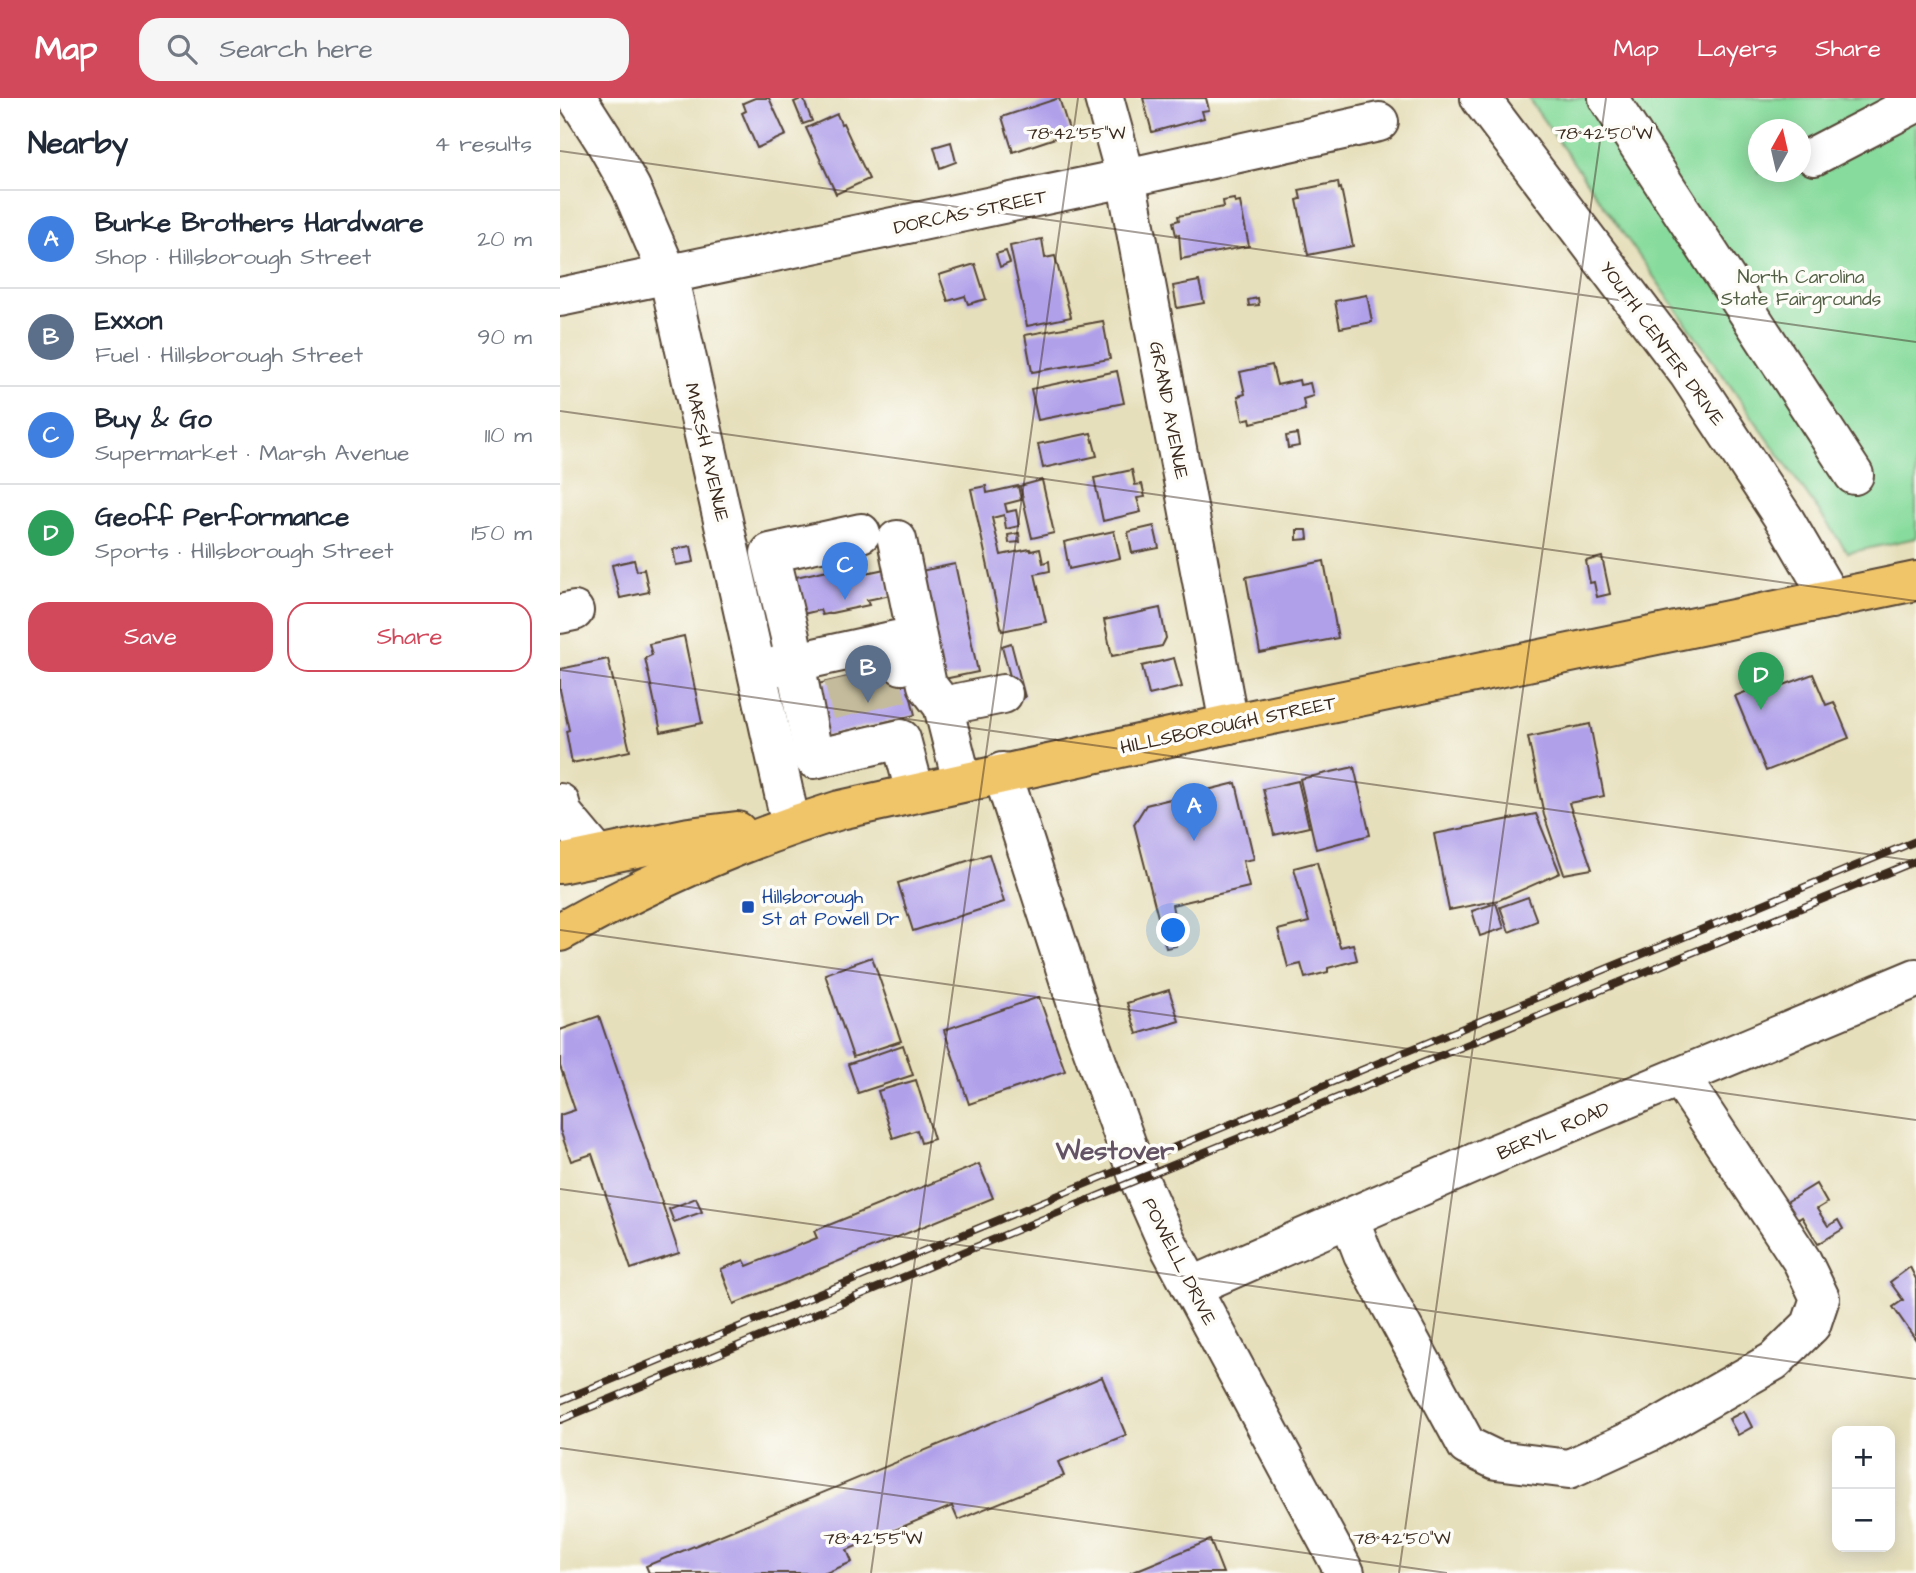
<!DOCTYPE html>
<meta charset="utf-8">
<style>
body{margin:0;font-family:"Architects Daughter",sans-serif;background:#f6f6f7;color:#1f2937}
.controls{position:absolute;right:21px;bottom:21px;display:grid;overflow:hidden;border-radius:14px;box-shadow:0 4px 18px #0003}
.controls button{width:63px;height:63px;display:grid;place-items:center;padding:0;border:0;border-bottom:2px solid #e0e1e3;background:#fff;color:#1f2937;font:35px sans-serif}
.compass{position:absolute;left:1188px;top:21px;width:63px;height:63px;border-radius:50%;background:#fff;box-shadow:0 4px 18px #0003;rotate:8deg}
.you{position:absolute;left:614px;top:833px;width:24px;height:24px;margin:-18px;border:5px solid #fff;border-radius:50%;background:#1a73e8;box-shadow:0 0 0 10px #1a73e833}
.badge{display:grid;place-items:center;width:46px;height:46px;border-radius:50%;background:#d1495b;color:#fff;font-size:23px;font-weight:700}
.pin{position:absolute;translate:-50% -58px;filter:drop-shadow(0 2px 4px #0008)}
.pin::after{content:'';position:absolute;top:37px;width:24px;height:21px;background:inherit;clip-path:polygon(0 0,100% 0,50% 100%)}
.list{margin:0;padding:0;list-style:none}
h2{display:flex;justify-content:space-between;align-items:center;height:91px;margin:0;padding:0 28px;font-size:30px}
h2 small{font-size:23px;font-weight:400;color:#747a83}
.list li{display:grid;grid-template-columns:46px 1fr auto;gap:21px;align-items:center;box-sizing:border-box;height:98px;padding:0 28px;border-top:2px solid #e0e1e3}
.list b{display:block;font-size:26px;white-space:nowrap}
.list p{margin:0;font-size:23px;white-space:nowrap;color:#747a83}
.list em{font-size:23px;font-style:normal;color:#747a83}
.actions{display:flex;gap:14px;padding:21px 28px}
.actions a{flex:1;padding:16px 0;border:2px solid #d1495b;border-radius:21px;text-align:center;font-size:24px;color:#d1495b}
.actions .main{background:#d1495b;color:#fff}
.icon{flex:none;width:38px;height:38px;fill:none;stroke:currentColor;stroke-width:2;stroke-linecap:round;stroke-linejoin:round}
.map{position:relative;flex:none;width:1356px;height:1475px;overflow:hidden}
header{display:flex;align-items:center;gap:42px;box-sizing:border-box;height:98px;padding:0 35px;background:#d1495b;color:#fff}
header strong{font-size:33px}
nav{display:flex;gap:38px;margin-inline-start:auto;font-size:24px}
.search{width:490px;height:63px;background:#f6f6f7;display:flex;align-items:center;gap:18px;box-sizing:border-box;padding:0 24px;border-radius:21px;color:#747a83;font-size:26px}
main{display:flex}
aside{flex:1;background:#fff}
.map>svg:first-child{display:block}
.green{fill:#87db9c;stroke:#61825d;stroke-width:2;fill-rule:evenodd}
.building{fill:#b0a0ea}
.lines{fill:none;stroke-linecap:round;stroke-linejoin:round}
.minor-tunnel{stroke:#c4bb9c;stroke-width:38;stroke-dasharray:38 19;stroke-linecap:butt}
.minor-casing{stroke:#554536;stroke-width:42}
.major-casing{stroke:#554536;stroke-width:42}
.minor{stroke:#fff;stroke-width:38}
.major{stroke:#f0c469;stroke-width:38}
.rail-casing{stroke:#3b2a1e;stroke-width:8}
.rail{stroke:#fdfcf7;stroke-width:5;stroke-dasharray:16;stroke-linecap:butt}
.ticks{fill:none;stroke:#3b2a1e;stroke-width:2;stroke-opacity:0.45}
.transit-dot{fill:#1a4fb4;stroke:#fdfcf7;stroke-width:2.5}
.labels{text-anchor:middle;stroke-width:7;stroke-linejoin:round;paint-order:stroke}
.street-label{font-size:19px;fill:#3b2a1e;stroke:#fdfcf7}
.park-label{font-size:19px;fill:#525f44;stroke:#fdfcf7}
.transit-label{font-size:19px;fill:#164399;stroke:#fdfcf7;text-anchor:start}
.district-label{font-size:26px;font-weight:bold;fill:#645365;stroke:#fdfcf7}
.ticks-label{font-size:18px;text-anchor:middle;fill:#3b2a1e;stroke:#fdfcf7;stroke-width:7;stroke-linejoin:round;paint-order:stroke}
</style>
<header>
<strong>Map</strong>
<div class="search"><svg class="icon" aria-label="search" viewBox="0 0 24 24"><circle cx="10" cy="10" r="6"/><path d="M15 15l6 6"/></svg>Search here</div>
<nav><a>Map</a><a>Layers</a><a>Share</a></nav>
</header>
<main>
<aside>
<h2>Nearby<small>4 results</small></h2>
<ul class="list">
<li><span class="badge" style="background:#3f7fe0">A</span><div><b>Burke Brothers Hardware</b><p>Shop · Hillsborough Street</p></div><em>20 m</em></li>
<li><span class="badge" style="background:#5c6f8a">B</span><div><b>Exxon</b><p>Fuel · Hillsborough Street</p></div><em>90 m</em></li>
<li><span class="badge" style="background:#3f7fe0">C</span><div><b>Buy &amp; Go</b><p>Supermarket · Marsh Avenue</p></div><em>110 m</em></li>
<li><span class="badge" style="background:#2e9e5b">D</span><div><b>Geoff Performance</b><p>Sports · Hillsborough Street</p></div><em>150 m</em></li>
</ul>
<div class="actions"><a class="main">Save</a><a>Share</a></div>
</aside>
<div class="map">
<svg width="1356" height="1475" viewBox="0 0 1356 1475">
<rect width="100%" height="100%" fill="#fdfcf7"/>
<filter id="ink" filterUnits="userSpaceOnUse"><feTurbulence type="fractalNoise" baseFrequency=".0143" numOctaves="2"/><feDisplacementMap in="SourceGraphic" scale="14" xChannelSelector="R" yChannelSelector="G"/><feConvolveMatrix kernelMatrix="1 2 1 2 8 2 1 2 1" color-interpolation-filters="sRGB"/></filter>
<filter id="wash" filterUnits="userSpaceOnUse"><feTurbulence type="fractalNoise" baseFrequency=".00686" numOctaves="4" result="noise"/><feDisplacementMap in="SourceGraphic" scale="28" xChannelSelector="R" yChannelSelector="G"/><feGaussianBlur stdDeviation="1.57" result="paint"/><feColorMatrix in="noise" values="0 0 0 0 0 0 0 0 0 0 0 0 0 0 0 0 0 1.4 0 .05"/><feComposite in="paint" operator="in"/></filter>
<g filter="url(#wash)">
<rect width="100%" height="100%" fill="#e6dfbb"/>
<path class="green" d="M968,0h388v440l-68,15zM1198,32h42v42h-42z"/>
<g id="blocks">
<g class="building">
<polygon points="195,0 209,0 226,37 197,50 182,15 186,13 183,5"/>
<polygon points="243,0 252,23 243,26 234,4"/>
<polygon points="499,0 510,35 453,54 442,19"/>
<polygon points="583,0 646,0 649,12 642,13 644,20 592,34"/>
<polygon points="277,16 281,26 283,25 309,81 276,96 246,30"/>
<polygon points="391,44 396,64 380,70 374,49"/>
<polygon points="778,84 779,91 781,90 793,148 748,157 737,102 741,101 739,92"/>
<polygon points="674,101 675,105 680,104 689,148 621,161 619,136 616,137 613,124 619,122 618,118 664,109 663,103"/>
<polygon points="482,141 485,160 495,158 511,219 467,228 450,148"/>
<polygon points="446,153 450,165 440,169 436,156"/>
<polygon points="415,166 426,201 408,206 405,198 388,203 379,177"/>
<polygon points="639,183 644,205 617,210 613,188"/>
<polygon points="807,197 812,224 780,230 775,203"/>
<polygon points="698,200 699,207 689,208 688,202"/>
<polygon points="543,223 550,261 472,274 465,237"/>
<polygon points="712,267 717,287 739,282 740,287 750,285 753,298 743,301 745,312 691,325 690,320 683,322 678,298 685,296 680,274"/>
<polygon points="557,273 564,305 478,322 471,291"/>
<polygon points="531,335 537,358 483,370 478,346"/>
<polygon points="737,336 739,348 728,350 726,338"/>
<polygon points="572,372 575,387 582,386 585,399 577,400 581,414 543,423 534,380"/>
<polygon points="482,382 494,435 472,440 460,388"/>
<polygon points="426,388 427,395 458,388 461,402 445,406 447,414 456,412 459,428 446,431 444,417 432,420 441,457 470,451 471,453 480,451 483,465 489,463 490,473 475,476 486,524 442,533 411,391"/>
<polygon points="594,428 599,450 572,455 568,434"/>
<polygon points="737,432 747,432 748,441 737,442"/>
<polygon points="554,433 560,460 509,471 504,444"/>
<polygon points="459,435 460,444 449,445 448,437"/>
<polygon points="131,448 134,464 116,467 113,451"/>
<polygon points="1042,459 1050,496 1037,499 1034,484 1030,485 1026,463"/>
<polygon points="74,462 77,473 84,471 89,494 60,500 52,467"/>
<polygon points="764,463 778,540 700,555 686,479"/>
<polygon points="299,465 301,476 325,471 331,497 307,502 309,507 262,517 260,512 235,518 227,481"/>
<polygon points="395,466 418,574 379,582 356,474"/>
<polygon points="600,510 606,540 602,548 552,558 544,522"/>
<polygon points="124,538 142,625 101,634 85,560 92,557 89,546"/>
<polygon points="451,545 465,599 456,601 442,548"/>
<polygon points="614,560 622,589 589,597 582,568"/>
<polygon points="48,561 70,653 12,665 6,633 9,632 0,592 0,571"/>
<polygon points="343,566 355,617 257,640 245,589"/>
<polygon points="1253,576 1266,607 1274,604 1289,640 1206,673 1175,598 1213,583 1216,590"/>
<polygon points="1030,626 1044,698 1009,705 1032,771 1004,776 984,717 968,639"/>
<polygon points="794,669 810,737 756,751 740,681"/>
<polygon points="738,683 749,729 714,737 703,691"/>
<polygon points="676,685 694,761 683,763 689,789 612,807 616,827 612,828 616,848 606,850 574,726 586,707"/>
<polygon points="976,716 1000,775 939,802 889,812 874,736"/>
<polygon points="429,756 444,804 353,833 338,785"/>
<polygon points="757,764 780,849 793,846 797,862 768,870 768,874 745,880 741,866 728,869 718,832 749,824 734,770"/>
<polygon points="968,799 977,823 949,834 940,809"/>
<polygon points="936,805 944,830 920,838 912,813"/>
<polygon points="312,859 341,943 293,959 265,876"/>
<polygon points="609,892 619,923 577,936 567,905"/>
<polygon points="479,899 505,973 409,1006 384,932"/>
<polygon points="39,918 119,1155 71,1171 32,1056 11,1063 0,1032 0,1017 15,1012 0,968 0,932"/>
<polygon points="343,947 353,977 298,995 288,966"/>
<polygon points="356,982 374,1041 361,1045 357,1032 333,1040 318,993"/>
<polygon points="419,1066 433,1100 174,1206 161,1171 184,1162 187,1168 257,1140 254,1133"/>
<polygon points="1256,1086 1267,1105 1257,1111 1268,1128 1278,1122 1283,1131 1258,1146 1242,1119 1231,1126 1220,1108"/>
<polygon points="136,1100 142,1114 114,1124 109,1111"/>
<polygon points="1350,1169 1356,1181 1356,1242 1333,1209 1343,1202 1330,1184"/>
<polygon points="542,1279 566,1337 498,1364 504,1378 398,1422 392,1408 287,1452 292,1464 266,1475 89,1475 86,1468"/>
<polygon points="1184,1313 1192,1329 1178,1337 1169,1321"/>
<polygon points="650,1442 663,1475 570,1475"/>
</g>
</g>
</g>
<g filter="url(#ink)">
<use href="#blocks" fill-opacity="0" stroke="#554536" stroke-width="2"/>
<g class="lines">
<g class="minor-tunnel">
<polyline points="319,571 331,622"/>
<polyline points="283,580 295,631"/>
</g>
<g class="minor-casing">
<g id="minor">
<polyline points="17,0 44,42 71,90 108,176 231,727"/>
<polyline points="544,0 566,80 669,626"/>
<polyline points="920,0 1128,275 1226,424 1271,501"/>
<polyline points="1048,0 1294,377"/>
<polyline points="1254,58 1356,5"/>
<polyline points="0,199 566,80 819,24"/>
<polyline points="301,435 210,455 230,539 254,661 341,641 355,694"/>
<polyline points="337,442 367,587 383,608 402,683"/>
<polyline points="0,516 14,513"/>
<polyline points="209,570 336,542 342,567"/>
<polyline points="383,608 443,596"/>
<polyline points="442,674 523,925 579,1081 606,1142 785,1475"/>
<polyline points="0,705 2,715 38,758"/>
<polyline points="789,1120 803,1156 907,1348 936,1362 1009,1371 1090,1334 1214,1263 1251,1227 1260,1200 1242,1163 1120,979"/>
<polyline points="631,1189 937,1055 1356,880"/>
</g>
</g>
<g class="major-casing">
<g id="major">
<polyline points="0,766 129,739 177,733"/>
<path d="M0,834c89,-50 182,-92 280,-122l389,-86 687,-143"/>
</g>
</g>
<use href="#minor" class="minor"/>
<use href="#major" class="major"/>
<g class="rail-casing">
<g id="rail">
<polyline points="0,1303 1356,743"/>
<polyline points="0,1322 579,1081 1356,763"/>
</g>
</g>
<use href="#rail" class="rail"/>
</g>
</g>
<path class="ticks" d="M0,53l1356,191M0,313l1356,190M0,572l1356,191M0,832l1356,190M0,1091l1356,190M0,1350l887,125M311,1475l207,-1475M839,1475l207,-1475"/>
<rect class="transit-dot" x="181" y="802" width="14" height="14" rx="3.5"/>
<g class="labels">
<g class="street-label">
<text transform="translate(410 113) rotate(-12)" y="7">DORCAS STREET</text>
<text transform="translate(1103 245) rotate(54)" y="7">YOUTH CENTER DRIVE</text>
<text transform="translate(610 312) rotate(79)" y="7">GRAND AVENUE</text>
<text transform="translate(148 354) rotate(77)" y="7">MARSH AVENUE</text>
<text transform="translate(668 626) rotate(-12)" y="7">HILLSBOROUGH STREET</text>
<text transform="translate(993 1032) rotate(-23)" y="7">BERYL ROAD</text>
<text transform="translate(620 1163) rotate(63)" y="7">POWELL DRIVE</text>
</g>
<g class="park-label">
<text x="1241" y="185">North Carolina<tspan x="1241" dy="22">State Fairgrounds</tspan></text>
</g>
<g class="transit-label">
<text x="202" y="805">Hillsborough<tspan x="202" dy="22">St at Powell Dr</tspan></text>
</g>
<g class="district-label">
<text x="555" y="1061">Westover</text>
</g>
</g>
<g class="ticks-label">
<text x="516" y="41">78°42'55"W</text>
<text x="1044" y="41">78°42'50"W</text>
<text x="313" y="1446">78°42'55"W</text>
<text x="842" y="1446">78°42'50"W</text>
</g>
</svg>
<div class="controls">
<button>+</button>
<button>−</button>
</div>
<svg class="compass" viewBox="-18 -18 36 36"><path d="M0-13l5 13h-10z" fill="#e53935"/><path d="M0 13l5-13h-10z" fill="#747a83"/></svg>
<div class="you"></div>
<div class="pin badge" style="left:634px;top:743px;background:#3f7fe0">A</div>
<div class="pin badge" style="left:308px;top:605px;background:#5c6f8a">B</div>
<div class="pin badge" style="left:285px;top:502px;background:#3f7fe0">C</div>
<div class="pin badge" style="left:1201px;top:612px;background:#2e9e5b">D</div>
</div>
</main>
